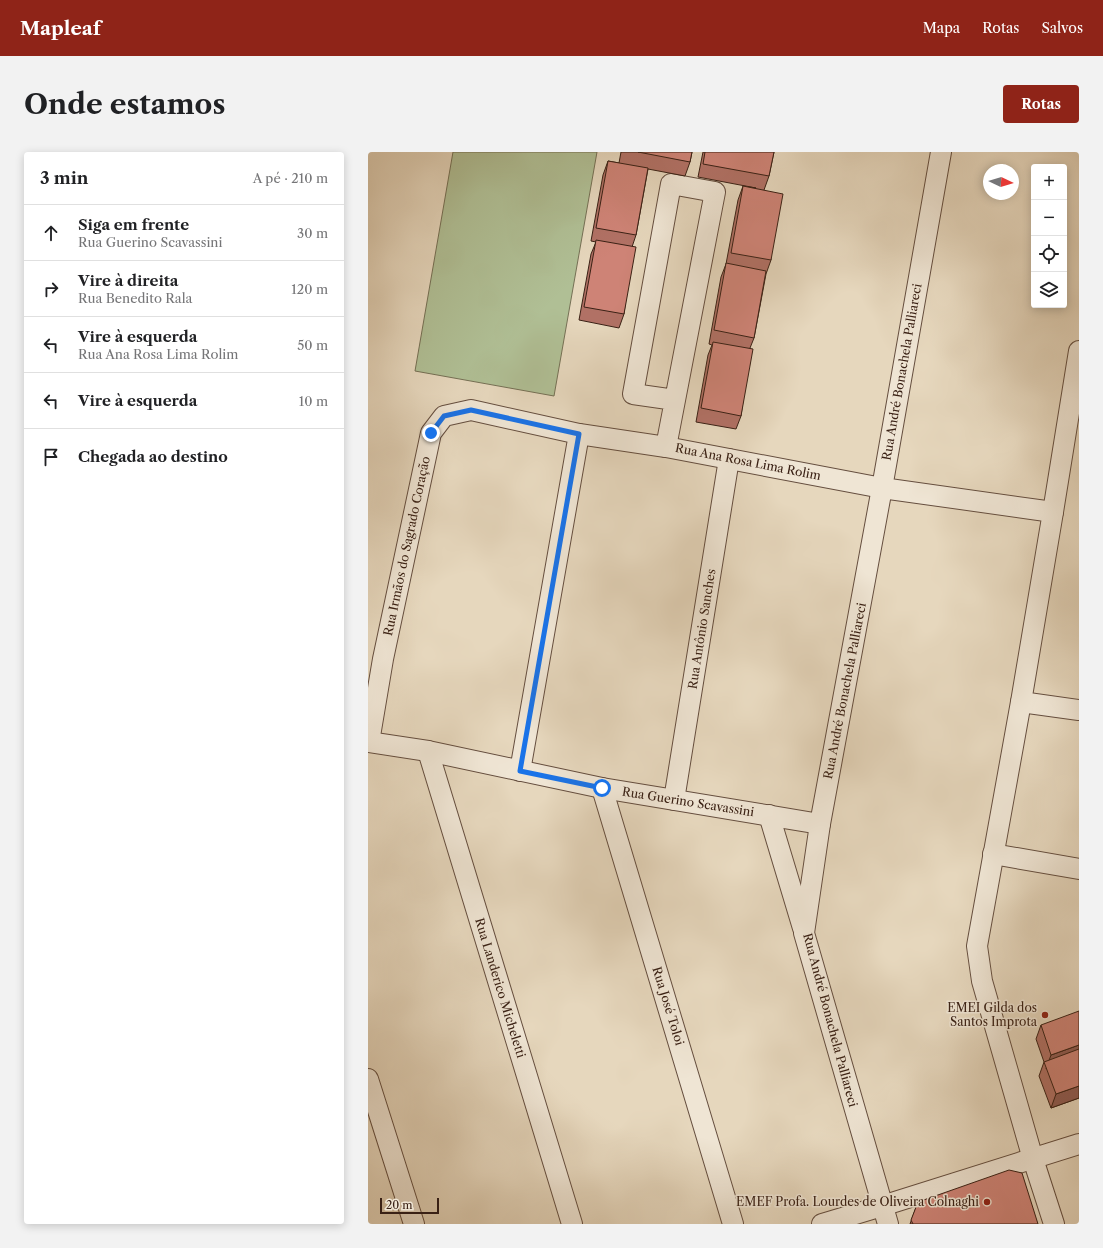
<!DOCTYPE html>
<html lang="pt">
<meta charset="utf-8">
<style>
body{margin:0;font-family:"Libre Caslon Text",serif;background:#f2f2f2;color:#202124}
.controls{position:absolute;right:12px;top:12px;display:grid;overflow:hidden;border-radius:4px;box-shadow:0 2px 10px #0003}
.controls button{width:36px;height:36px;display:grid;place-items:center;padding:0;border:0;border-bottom:1px solid #e0e0e0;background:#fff;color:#202124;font:20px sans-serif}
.compass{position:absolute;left:615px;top:12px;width:36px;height:36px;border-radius:50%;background:#fff;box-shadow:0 2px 10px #0003;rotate:94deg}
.scale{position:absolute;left:12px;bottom:10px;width:59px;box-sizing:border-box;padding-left:4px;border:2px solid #3a2115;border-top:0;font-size:11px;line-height:14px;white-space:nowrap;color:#3a2115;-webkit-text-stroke:3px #efe5d4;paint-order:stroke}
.stop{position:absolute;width:12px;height:12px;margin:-9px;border:3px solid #1a73e8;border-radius:50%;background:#fff}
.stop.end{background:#1a73e8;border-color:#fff;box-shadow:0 1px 4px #0008}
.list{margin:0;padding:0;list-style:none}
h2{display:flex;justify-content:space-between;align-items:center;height:52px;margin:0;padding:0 16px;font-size:17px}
h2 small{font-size:13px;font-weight:400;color:#757577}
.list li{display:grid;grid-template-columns:26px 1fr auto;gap:12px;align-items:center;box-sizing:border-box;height:56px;padding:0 16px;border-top:1px solid #e0e0e0}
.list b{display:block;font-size:15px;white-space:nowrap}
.list p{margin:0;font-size:13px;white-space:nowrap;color:#757577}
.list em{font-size:13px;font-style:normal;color:#757577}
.icon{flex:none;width:22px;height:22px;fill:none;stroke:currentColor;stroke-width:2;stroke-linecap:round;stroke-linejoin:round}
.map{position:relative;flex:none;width:711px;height:1072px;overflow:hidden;border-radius:4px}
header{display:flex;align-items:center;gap:24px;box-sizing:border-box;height:56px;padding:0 20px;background:#8f2418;color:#fff}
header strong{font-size:19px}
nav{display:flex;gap:22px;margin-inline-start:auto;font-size:14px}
.intro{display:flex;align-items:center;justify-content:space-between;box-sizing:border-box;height:96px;padding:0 24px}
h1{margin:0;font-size:28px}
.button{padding:10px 18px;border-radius:4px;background:#8f2418;color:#fff;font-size:14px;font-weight:700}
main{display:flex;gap:24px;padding:0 24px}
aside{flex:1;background:#fff;border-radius:4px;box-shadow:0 2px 10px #0003}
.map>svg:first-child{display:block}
.green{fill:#b0bf95;stroke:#757055}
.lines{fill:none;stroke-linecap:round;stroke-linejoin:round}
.minor-casing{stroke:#654e3f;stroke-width:22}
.minor{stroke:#efe5d4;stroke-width:20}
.wall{fill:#b17165;stroke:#3a2115}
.shaded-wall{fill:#905c53;stroke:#3a2115}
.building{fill:#ce8376;stroke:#3a2115}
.route{stroke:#1a73e8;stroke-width:5}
.poi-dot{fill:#8f2418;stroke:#efe5d4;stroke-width:1.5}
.labels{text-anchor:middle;stroke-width:3;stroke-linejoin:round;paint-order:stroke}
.street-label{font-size:12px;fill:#3a2115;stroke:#efe5d4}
.poi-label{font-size:12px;fill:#3a2115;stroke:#efe5d4;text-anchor:end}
</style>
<header>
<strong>Mapleaf</strong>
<nav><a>Mapa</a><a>Rotas</a><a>Salvos</a></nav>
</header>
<div class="intro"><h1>Onde estamos</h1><a class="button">Rotas</a></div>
<main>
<aside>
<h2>3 min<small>A pé · 210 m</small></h2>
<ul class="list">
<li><svg class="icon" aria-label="ahead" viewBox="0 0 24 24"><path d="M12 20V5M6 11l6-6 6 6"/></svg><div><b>Siga em frente</b><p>Rua Guerino Scavassini</p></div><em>30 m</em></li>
<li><svg class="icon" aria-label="right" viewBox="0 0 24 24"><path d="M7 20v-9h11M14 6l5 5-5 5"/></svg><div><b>Vire à direita</b><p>Rua Benedito Rala</p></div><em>120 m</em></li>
<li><svg class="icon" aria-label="left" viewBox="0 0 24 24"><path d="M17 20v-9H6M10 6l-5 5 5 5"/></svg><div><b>Vire à esquerda</b><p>Rua Ana Rosa Lima Rolim</p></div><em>50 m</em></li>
<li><svg class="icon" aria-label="left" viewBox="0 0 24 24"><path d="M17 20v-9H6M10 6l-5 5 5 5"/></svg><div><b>Vire à esquerda</b></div><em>10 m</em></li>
<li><svg class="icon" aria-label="arrive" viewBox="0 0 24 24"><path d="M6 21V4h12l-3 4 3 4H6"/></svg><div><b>Chegada ao destino</b></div></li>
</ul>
</aside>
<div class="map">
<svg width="711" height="1072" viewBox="0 0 711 1072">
<rect width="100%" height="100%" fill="#e6d7bd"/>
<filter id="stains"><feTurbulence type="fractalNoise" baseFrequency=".005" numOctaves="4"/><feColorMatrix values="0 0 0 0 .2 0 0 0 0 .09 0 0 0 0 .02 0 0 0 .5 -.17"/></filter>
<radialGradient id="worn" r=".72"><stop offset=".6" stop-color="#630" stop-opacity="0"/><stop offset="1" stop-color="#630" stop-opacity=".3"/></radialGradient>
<polygon class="green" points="85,0 229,0 186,244 47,219"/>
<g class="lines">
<g class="minor-casing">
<g id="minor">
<polyline points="298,295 347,40 303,32 265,242 307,248"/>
<polyline points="653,550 711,558"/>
<polyline points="0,590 60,599 234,636 452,672"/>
<polyline points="1,590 15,507 63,281 76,264 103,258 211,282 298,295 514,336 685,360"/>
<polyline points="60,599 204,1072"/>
<polyline points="152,619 211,282"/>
<polyline points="234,636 365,1072"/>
<polyline points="306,648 361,307"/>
<polyline points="401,663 435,776"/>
<polyline points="625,702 711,717"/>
<polyline points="0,927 46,1072"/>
<polyline points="454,1072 514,1054 711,992"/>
<polyline points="520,1072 436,781 452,672 514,336 573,0"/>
<polyline points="686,1072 665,1007 614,829 609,794 653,550 685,360 711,199"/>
</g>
</g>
<use href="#minor" class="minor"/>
</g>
<g class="wall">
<polygon points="253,0 324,0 322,10 317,24 280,17 268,83 264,95 256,162 251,176 211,168 223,102 228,90 223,89 235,23 240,9 251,11"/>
<polygon points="335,0 406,0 401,24 396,38 403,108 398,122 386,186 382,196 373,264 368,277 328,270 340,203 344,193 341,192 353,125 358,112 370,48 375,34 388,36 330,25"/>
<polygon points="673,873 711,946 683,956 671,924 676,910 668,887"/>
<polygon points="550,1050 670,1072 542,1072"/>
</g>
<g class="shaded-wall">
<polygon points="711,893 711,905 678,917 683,903"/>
<polygon points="711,934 711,946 683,956 688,942"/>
</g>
<g class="building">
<polygon points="270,0 324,0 322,10"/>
<polygon points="337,0 406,0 401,24 335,12"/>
<polygon points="240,9 280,16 268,83 228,76"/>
<polygon points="375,34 415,42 403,108 363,101"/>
<polygon points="228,88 268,95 256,162 216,155"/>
<polygon points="358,111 398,119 386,186 346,178"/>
<polygon points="345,190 385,197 373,264 333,256"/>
<polygon points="711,859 711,893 683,903 673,873"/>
<polygon points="711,897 711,934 688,942 676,910"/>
<polygon points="641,1018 654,1021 670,1072 545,1072 543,1068 550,1050"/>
</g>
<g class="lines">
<polyline class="route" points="63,281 76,264 103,258 211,282 152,619 234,636"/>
</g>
<g class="poi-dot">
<circle cx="677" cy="863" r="4"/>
<circle cx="619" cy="1050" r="4"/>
</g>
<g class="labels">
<g class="street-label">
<text transform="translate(534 220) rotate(-80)" y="4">Rua André Bonachela Palliareci</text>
<text transform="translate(380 310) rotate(11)" y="4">Rua Ana Rosa Lima Rolim</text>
<text transform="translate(39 394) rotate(-78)" y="4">Rua Irmãos do Sagrado Coração</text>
<text transform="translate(334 477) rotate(-81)" y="4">Rua Antônio Sanches</text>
<text transform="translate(477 539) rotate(-79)" y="4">Rua André Bonachela Palliareci</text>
<text transform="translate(320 650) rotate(9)" y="4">Rua Guerino Scavassini</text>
<text transform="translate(132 836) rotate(73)" y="4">Rua Landerico Micheletti</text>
<text transform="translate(300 854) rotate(73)" y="4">Rua José Toloi</text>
<text transform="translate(462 868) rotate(75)" y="4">Rua André Bonachela Palliareci</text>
</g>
<g class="poi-label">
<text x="669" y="860">EMEI Gilda dos<tspan x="669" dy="14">Santos Improta</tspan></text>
<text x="611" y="1054">EMEF Profa. Lourdes de Oliveira Colnaghi</text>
</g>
</g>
<rect width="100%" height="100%" filter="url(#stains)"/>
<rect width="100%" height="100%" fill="url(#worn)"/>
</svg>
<div class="controls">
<button>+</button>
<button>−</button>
<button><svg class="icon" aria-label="locate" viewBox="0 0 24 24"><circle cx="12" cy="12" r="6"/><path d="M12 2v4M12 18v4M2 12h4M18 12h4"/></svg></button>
<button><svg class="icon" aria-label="layers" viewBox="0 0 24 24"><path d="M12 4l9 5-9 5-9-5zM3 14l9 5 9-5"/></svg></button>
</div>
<svg class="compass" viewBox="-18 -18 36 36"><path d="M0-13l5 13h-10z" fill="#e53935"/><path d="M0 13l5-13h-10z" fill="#757577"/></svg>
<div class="scale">20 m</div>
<div class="stop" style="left:234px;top:636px"></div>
<div class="stop end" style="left:63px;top:281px"></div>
</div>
</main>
